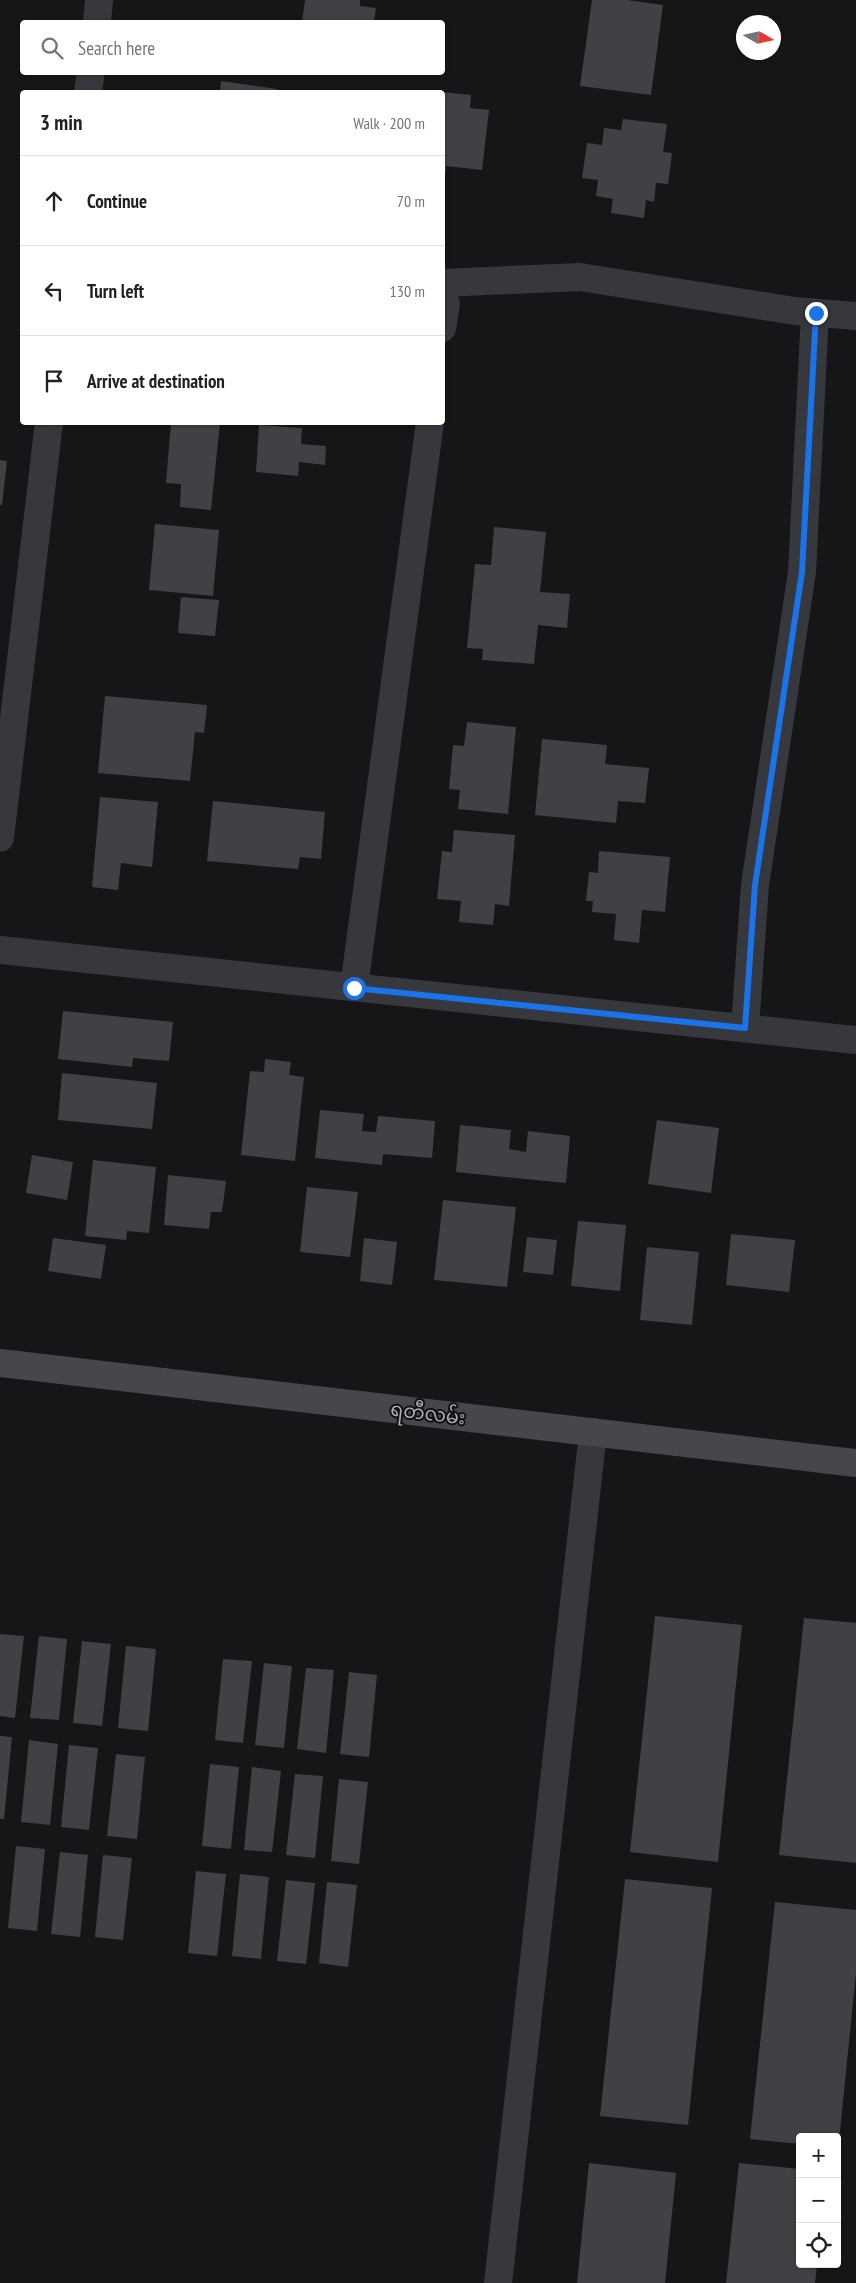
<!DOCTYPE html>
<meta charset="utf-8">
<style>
body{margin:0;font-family:"PT Sans Narrow","Noto Sans Myanmar",sans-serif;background:#f2f2f2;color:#202124}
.controls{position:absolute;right:15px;bottom:15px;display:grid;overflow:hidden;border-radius:5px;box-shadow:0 1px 4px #0004}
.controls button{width:45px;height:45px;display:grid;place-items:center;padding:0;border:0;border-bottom:1px solid #e0e0e0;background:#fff;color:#202124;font:25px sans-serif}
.compass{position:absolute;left:736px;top:15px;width:45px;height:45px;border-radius:50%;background:#fff;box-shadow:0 1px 4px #0004;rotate:99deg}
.stop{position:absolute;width:15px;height:15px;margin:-11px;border:4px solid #1a73e8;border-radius:50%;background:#fff}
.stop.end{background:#1a73e8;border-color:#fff;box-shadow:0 1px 5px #0008}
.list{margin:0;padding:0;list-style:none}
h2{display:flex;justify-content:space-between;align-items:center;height:65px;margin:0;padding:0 20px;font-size:21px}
h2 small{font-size:16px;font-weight:400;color:#757577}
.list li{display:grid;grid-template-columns:32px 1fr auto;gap:15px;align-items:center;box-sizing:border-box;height:90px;padding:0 20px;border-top:1px solid #e0e0e0}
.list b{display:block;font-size:19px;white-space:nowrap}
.list em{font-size:16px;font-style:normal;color:#757577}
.icon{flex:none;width:28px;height:28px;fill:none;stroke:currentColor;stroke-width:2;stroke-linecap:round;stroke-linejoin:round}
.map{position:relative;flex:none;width:856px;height:2283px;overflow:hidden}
.search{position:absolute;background:#fff;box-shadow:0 1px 4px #0004;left:20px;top:20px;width:425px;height:55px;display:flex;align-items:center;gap:12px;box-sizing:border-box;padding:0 18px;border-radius:5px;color:#757577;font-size:19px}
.panel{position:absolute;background:#fff;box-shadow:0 1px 4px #0004;left:20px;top:90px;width:425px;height:335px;border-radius:5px}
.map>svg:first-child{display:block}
.building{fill:#404145}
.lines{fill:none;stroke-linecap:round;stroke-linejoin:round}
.street{stroke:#37383d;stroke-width:28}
.secondary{stroke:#45474d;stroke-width:28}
.route{stroke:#1a73e8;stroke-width:6}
.labels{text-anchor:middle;stroke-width:4;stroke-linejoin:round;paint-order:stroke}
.street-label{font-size:19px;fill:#a8adb8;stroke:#111113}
</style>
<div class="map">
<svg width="856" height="2283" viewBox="0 0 856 2283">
<rect width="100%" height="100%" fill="#161618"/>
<g class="building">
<polygon points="305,0 360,0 360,6 376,8 374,22 302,22"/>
<polygon points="592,0 627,0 663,5 651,95 580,86"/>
<polygon points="221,81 277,89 276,92 220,92"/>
<polygon points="442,92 471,95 470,108 489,110 482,170 446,166 445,175 442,175"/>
<polygon points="623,119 667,124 663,152 672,153 668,184 656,183 654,202 646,200 644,218 611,213 613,199 596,196 598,180 582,178 587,143 602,145 604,128 621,130"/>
<polygon points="171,422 220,422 211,510 180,507 181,484 166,483"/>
<polygon points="259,425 302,428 301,444 326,446 325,465 299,462 298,476 256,472"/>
<polygon points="0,460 7,461 2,505 0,505"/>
<polygon points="155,524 219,530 213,596 149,590"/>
<polygon points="494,527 546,532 540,592 570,594 567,628 538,625 534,664 482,660 483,649 467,648 475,564 491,565"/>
<polygon points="181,597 219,600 215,636 178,633"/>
<polygon points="105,696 207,705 204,733 195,732 190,781 98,773"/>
<polygon points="467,722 516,727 508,814 458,809 460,790 449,789 453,745 464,746"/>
<polygon points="542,739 607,745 605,764 649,768 645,803 618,801 616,823 535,815"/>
<polygon points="100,797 158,802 152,867 121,863 118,890 92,887"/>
<polygon points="213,801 325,812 321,859 300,857 298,869 207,861"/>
<polygon points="454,830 515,835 509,906 495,904 493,925 459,922 461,901 437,899 442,851 452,852"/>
<polygon points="599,851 670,857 665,912 642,910 639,943 614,940 616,914 592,912 593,901 586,901 589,872 598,873"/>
<polygon points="63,1011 173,1022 169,1061 133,1058 132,1067 58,1059"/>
<polygon points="265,1059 291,1062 289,1075 304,1077 295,1161 241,1155 250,1071 264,1072"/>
<polygon points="62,1073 157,1083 152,1129 58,1120"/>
<polygon points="320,1110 364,1114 362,1131 376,1132 378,1116 435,1121 432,1158 383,1154 382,1165 315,1158"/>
<polygon points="657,1120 719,1128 711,1193 648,1184"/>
<polygon points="460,1125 511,1130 509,1149 526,1152 528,1131 570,1136 566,1183 456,1172"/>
<polygon points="32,1155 73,1162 67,1200 26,1193"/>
<polygon points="93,1160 156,1167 149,1233 127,1231 126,1240 85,1236"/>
<polygon points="168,1175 226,1181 222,1212 211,1212 209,1229 164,1225"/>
<polygon points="307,1187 358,1192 350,1257 300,1252"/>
<polygon points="443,1200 516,1207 507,1287 434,1280"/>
<polygon points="578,1221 626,1225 620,1291 571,1286"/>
<polygon points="731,1234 795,1240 789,1292 726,1285"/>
<polygon points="527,1237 557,1240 553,1275 523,1272"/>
<polygon points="53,1238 106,1245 101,1279 48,1271"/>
<polygon points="364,1238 397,1242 392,1285 360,1281"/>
<polygon points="647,1247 699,1252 692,1325 640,1320"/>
<polygon points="655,1616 742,1625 718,1862 630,1852"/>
<polygon points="804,1618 856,1623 856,1863 779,1855"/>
<polygon points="0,1634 24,1636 15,1718 0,1716"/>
<polygon points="39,1636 67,1639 59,1720 30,1718"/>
<polygon points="82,1641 111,1644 102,1726 73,1723"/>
<polygon points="126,1646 156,1649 148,1731 118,1728"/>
<polygon points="223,1659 252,1661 243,1743 215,1740"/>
<polygon points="264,1663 292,1666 284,1748 255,1745"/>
<polygon points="306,1668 334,1670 326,1753 297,1749"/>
<polygon points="349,1672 377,1675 369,1757 340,1754"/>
<polygon points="0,1736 12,1737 4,1819 0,1819"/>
<polygon points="29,1740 58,1744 50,1825 21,1822"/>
<polygon points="69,1745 98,1748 89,1830 61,1827"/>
<polygon points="116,1754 145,1757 137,1839 107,1836"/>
<polygon points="210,1764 239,1767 231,1849 202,1846"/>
<polygon points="252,1767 281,1771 272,1852 244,1850"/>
<polygon points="295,1774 323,1776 315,1858 286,1855"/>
<polygon points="339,1779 368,1782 359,1864 331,1861"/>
<polygon points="16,1846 45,1849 37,1931 8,1928"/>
<polygon points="60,1852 88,1855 80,1937 51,1934"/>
<polygon points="103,1855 132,1858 123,1940 95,1937"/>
<polygon points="196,1871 226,1874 217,1956 188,1953"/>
<polygon points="240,1874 269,1877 261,1959 232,1956"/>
<polygon points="625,1879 712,1888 688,2125 600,2116"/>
<polygon points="286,1880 315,1883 306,1964 277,1961"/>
<polygon points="327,1882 357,1885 348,1967 319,1963"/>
<polygon points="775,1902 856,1910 856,1973 839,2141 837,2137 800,2137 800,2144 750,2139"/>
<polygon points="589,2163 676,2173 665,2283 577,2283"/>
<polygon points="739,2163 800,2169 800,2264 817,2264 815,2283 726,2283"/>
</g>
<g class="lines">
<g class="street">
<polyline points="97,22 99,0"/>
<polyline points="88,92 91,72"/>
<polyline points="442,283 580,277 795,311 856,316"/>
<polyline points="442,291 446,304 442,328"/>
<polyline points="0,838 49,422"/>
<polyline points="0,950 856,1040"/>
<polyline points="354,987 430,422"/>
<polyline points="745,1028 755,885 802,572 815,313"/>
<polyline points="498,2283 593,1432"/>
</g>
<polyline class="secondary" points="0,1363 856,1463"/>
</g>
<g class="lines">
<polyline class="route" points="354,988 745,1028 755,885 802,572 816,313"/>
</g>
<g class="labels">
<g class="street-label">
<text transform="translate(428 1413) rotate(7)" y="7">ရတီလမ်း</text>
</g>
</g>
</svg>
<div class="controls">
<button>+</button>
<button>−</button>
<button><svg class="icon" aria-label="locate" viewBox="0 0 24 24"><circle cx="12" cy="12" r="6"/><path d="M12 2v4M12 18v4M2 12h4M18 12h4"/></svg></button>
</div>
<svg class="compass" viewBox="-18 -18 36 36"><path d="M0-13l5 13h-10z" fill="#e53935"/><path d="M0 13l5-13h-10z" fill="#757577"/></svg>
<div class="stop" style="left:354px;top:988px"></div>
<div class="stop end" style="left:816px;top:313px"></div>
<div class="search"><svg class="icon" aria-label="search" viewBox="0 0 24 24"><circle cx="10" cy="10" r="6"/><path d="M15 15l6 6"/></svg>Search here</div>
<section class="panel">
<h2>3 min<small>Walk · 200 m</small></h2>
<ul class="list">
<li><svg class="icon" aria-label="ahead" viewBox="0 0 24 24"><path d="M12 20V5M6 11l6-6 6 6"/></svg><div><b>Continue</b></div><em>70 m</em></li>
<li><svg class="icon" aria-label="left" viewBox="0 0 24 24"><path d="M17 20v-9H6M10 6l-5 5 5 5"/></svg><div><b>Turn left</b></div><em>130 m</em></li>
<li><svg class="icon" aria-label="arrive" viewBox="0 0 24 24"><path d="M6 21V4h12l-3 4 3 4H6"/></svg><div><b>Arrive at destination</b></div></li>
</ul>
</section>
</div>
